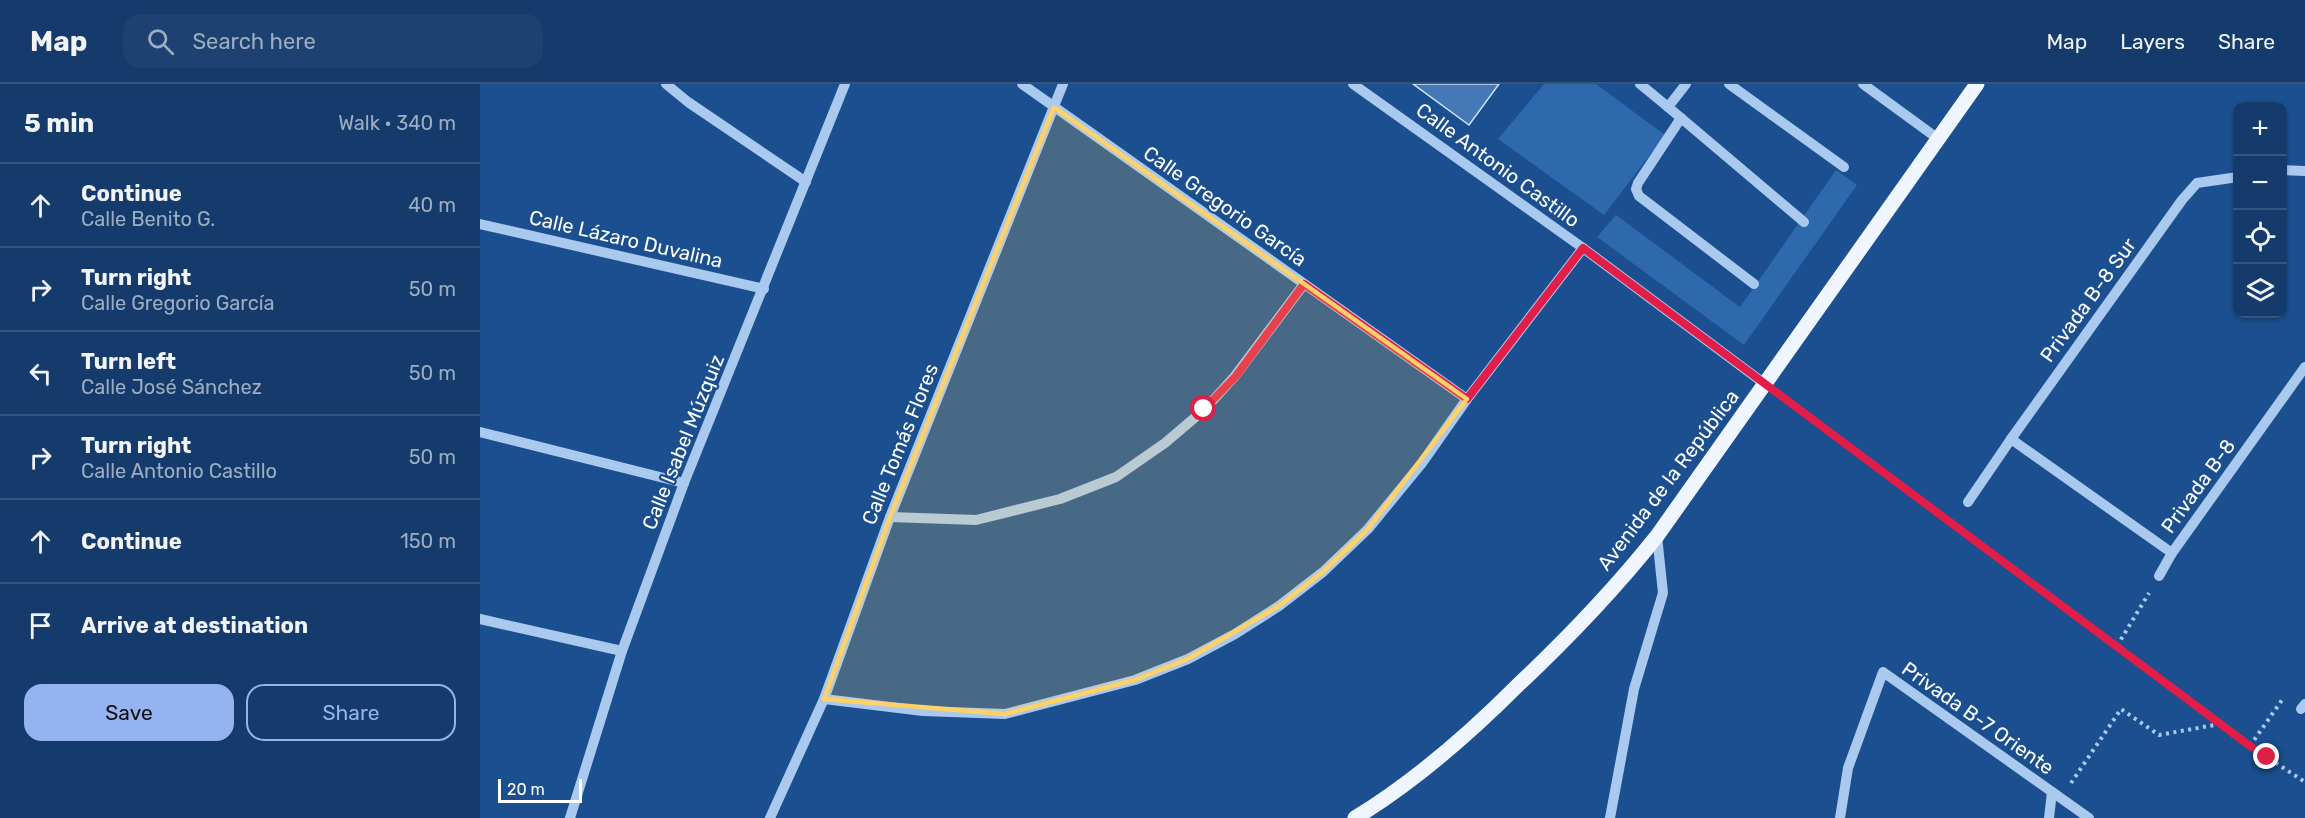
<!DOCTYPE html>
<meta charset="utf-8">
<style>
body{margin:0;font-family:Rubik,sans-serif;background:#1d4271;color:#f1f3f6}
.controls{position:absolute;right:18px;top:18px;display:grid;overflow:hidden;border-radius:12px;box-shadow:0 2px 4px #0004}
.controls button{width:54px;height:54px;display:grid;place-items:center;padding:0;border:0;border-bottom:2px solid #33557e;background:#143b6b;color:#f1f3f6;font:30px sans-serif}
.scale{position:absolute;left:18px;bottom:15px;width:84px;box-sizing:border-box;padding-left:6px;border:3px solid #fff;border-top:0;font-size:16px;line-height:21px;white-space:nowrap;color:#fff;-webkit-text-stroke:4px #1b4f8f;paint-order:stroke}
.stop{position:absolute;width:18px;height:18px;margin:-14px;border:4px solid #e11d48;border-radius:50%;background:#fff}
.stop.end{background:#e11d48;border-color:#fff;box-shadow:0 2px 6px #0008}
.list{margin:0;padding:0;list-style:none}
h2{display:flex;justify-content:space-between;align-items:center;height:78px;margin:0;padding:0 24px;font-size:26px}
h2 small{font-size:20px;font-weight:400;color:#9dadc1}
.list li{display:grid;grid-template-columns:39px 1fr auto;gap:18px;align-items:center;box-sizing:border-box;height:84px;padding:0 24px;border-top:2px solid #33557e}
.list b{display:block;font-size:22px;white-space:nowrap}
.list p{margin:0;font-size:20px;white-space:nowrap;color:#9dadc1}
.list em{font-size:20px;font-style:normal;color:#9dadc1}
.actions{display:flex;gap:12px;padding:18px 24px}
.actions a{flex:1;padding:14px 0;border:2px solid #95b2f1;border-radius:18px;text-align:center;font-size:21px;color:#95b2f1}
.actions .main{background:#95b2f1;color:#111}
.icon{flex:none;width:33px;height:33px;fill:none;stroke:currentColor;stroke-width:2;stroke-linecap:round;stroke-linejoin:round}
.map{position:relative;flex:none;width:1825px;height:734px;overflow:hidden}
header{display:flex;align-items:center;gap:36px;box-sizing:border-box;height:84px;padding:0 30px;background:#143b6b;border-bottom:2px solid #33557e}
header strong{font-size:28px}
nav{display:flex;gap:33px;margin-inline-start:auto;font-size:21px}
.search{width:420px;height:54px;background:#1d4271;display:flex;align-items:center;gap:15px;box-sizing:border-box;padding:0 21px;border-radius:18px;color:#9dadc1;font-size:22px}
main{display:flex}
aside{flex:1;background:#143b6b}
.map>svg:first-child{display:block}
.green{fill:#2e69ad}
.building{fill:#4478b7;stroke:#cfe3fa;stroke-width:1.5}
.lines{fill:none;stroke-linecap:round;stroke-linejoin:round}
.path{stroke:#a9c9ee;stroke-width:4;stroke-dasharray:3 4.5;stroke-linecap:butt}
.minor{stroke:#a9c9ee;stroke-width:10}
.major{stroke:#f0f6ff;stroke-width:15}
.route{stroke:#e11d48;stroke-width:8}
.marked{fill:#ffd166;fill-opacity:0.2;stroke:#ffd166;stroke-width:4.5;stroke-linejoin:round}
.labels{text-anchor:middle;stroke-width:4.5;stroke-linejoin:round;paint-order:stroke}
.street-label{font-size:20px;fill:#fff;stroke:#1b4f8f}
</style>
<header>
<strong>Map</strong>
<div class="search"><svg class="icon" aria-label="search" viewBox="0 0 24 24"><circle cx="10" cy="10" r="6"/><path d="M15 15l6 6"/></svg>Search here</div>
<nav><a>Map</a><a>Layers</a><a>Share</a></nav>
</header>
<main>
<aside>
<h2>5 min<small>Walk · 340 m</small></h2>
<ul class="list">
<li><svg class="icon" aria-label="ahead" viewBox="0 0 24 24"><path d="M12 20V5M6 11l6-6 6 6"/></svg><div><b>Continue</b><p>Calle Benito G.</p></div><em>40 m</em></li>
<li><svg class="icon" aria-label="right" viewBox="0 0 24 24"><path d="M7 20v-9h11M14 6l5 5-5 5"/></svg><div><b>Turn right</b><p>Calle Gregorio García</p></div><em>50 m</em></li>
<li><svg class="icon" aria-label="left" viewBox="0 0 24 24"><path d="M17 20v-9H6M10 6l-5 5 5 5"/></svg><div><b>Turn left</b><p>Calle José Sánchez</p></div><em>50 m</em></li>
<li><svg class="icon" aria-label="right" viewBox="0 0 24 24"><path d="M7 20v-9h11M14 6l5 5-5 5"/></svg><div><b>Turn right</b><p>Calle Antonio Castillo</p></div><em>50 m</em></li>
<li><svg class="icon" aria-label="ahead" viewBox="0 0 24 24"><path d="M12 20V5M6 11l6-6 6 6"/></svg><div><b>Continue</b></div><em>150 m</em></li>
<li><svg class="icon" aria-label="arrive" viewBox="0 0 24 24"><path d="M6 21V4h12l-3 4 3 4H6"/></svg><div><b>Arrive at destination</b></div></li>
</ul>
<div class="actions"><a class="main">Save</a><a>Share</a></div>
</aside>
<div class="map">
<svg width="1825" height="734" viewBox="0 0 1825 734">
<rect width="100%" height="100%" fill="#1b4f8f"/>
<g class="green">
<polygon points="1064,0 1116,0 1185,51 1124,131 1018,55"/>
<polygon points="1356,86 1377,101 1264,261 1117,153 1136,131 1260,223"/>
</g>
<polygon class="building" points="933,0 1019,0 989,41"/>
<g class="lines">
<g class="path">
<polyline points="1302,312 1770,662 1825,698"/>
<polyline points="1637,562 1669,509"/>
<polyline points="1770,662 1802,616"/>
<polyline points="1591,699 1641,625 1679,651 1740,640"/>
</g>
<g class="minor">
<polyline points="186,0 208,18 326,98"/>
<polyline points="542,0 987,315"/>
<polyline points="873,0 1103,164 1285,300"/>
<polyline points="1160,0 1188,23 1206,0"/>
<polyline points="1249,0 1364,83"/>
<polyline points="1383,0 1457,54"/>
<polyline points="1188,23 1324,138"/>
<polyline points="1201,34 1158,99 1156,105 1159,112 1274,200"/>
<polyline points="1802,86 1825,87"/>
<polyline points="0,140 284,205"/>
<polyline points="0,348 204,399"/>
<polyline points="1531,355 1692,469"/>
<polyline points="1488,418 1531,355 1702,116 1717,99 1758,93"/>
<polyline points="410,433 496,436 580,415 636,393 685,359 725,325 755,292 824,200"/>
<polyline points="1679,492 1692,469 1825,283"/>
<polyline points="0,535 142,567"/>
<polyline points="344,615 443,627 525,630 655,596 708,575 755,550 799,522 843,488 888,445 942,379 987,315 1103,164"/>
<polyline points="1821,625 1825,620"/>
<polyline points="90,734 142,567 204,399 365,0"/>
<polyline points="290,734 344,615 410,433 583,0"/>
<polyline points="1130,734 1154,605 1183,509 1177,452"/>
<polyline points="1360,734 1368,684 1403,588 1609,734"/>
<polyline points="1569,734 1572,708"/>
</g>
<path class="major" d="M875,734c59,-36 113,-83 162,-132 50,-47 97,-96 140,-150l320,-452"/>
</g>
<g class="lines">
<polyline class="route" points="724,325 756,292 824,200 987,315 1103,164 1770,662 1787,673"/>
</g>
<path class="marked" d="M574,23l413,292 -99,130 -45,43 -44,34 -91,53 -53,21 -130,34 -181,-15 66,-182z"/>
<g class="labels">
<g class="street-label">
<text transform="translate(1018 81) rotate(36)" y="7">Calle Antonio Castillo</text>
<text transform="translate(745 122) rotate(35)" y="7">Calle Gregorio García</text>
<text transform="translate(146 155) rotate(13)" y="7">Calle Lázaro Duvalina</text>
<text transform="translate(1608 216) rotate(-54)" y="7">Privada B-8 Sur</text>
<text transform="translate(203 358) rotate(-68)" y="7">Calle Isabel Múzquiz</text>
<text transform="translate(420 360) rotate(-68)" y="7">Calle Tomás Flores</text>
<text transform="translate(1188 396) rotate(-53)" y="7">Avenida de la República</text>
<text transform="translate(1718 402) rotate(-54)" y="7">Privada B-8</text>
<text transform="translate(1498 634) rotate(35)" y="7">Privada B-7 Oriente</text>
</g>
</g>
</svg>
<div class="controls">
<button>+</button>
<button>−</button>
<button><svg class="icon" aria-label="locate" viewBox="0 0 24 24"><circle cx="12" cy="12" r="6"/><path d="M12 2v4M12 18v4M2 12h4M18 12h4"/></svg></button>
<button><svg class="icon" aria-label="layers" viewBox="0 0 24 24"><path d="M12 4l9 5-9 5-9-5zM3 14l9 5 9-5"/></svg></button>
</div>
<div class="scale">20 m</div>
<div class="stop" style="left:724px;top:325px"></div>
<div class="stop end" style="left:1787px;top:673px"></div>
</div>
</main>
